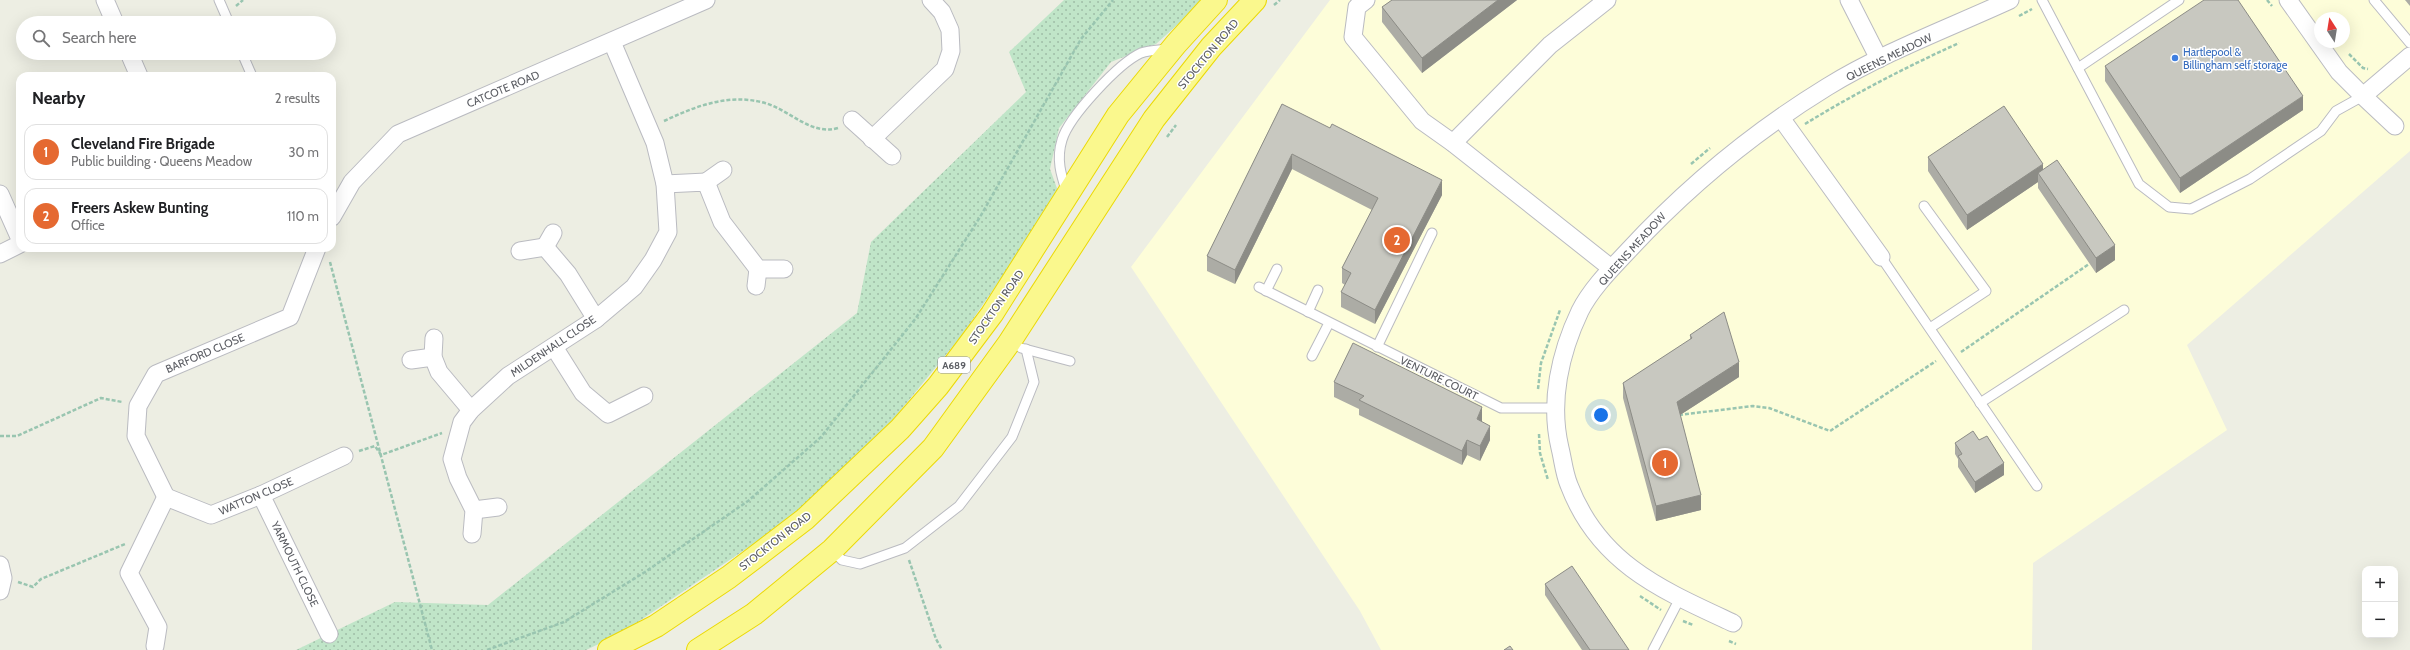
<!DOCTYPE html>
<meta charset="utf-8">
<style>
body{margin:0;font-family:Cabin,sans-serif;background:#f2f2f2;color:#202124}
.controls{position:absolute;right:12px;bottom:12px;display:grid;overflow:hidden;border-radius:8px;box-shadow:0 4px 16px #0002}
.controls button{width:36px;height:36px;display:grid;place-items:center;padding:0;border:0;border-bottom:1px solid #e0e0e0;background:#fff;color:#202124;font:20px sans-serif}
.compass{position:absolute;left:2314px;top:12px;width:36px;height:36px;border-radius:50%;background:#fff;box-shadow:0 4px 16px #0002;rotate:348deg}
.you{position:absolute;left:1601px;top:415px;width:14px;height:14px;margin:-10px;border:3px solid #fff;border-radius:50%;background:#1a73e8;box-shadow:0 0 0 6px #1a73e833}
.badge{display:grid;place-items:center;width:26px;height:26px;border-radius:50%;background:#e56931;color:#fff;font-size:13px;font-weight:700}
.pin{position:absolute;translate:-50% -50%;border:2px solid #fff;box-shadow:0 1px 4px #0006}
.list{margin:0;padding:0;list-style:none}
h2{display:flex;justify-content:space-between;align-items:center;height:52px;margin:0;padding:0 16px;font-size:17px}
h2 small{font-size:13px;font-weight:400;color:#757577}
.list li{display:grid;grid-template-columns:26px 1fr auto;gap:12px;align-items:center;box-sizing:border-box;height:56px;margin:0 8px 8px;padding:0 8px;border:1px solid #e0e0e0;border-radius:12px}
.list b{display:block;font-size:15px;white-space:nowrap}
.list p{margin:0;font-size:13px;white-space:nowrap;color:#757577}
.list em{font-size:13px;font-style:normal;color:#757577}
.icon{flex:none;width:22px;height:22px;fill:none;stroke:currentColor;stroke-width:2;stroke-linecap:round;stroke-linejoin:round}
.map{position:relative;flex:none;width:2410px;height:650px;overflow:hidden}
.search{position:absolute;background:#fff;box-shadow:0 4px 16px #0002;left:16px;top:16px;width:320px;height:44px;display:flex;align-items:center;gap:10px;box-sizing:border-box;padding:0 14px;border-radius:22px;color:#757577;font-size:15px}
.panel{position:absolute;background:#fff;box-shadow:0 4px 16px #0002;left:16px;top:72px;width:320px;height:180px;border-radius:12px}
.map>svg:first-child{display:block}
.commercial{fill:#fdfdd9;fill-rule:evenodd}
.grass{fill:url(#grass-dots)}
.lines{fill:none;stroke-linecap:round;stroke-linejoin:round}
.lane-casing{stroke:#babbc1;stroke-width:11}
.street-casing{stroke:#babbc1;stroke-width:19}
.highway-casing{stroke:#ebd905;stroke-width:24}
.path{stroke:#99c5b0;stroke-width:2.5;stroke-dasharray:4 2;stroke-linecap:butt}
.lane{stroke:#fff;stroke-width:9}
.street{stroke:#fff;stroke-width:17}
.highway{stroke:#faf88d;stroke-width:22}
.wall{fill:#acaca5}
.shaded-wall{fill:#8c8c86}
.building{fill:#c8c8c0;stroke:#8c8c86}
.shop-dot{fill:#3f7fe0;stroke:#fff;stroke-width:1.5}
.labels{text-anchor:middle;stroke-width:3;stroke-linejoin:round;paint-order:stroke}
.shield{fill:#fff;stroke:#8c8e92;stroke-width:1}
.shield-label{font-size:10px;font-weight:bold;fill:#5b5d63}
.shop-label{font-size:11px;fill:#366cbe;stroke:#fff;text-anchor:start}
.street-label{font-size:11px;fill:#5b5d63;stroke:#fff}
</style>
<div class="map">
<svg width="2410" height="650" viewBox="0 0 2410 650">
<defs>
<pattern id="grass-dots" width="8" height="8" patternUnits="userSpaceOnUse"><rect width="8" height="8" fill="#c0e5c8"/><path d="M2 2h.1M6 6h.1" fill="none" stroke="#9fbda6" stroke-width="1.8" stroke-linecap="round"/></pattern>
</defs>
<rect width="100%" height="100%" fill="#edeee3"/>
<path class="commercial" d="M1330,0h1080v151l-223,194 40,85 -194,133 -1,87h-651l-21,-39 -229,-344zM2320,18h24v24h-24z"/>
<polygon class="grass" points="1064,0 1205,0 1156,44 1111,62 1059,128 1050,169 1059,194 962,335 878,438 783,524 620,634 586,650 296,650 395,602 488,605 857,313 871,242 1026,92 1009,52"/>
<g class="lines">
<g class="lane-casing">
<g id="lane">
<polyline points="219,0 229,23"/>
<polyline points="2042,0 2139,184 2169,207 2191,209 2250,179 2321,131 2336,111 2363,96"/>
<polyline points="2374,0 2410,43"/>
<polyline points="242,53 252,76"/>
<polyline points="2078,68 2179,0"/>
<path d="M1067,193c-6,-18 -11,-34 -5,-53 7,-24 57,-77 79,-87 8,-3 19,-3 27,-4"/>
<polyline points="1924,206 1986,291 1930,328"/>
<polyline points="1881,257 2037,486"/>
<polyline points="1259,287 1501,408 1555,408"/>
<polyline points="1266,291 1277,269"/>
<polyline points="1308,312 1318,290"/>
<polyline points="1377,347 1432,233"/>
<polyline points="1021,348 1070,361"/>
<polyline points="1312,356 1329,323"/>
<polyline points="1980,403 2124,310"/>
<polyline points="832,550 842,560 860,564 905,548 959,506 1012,437 1034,382 1026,349"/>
<polyline points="1653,650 1680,598"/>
</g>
</g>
<g class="street-casing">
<g id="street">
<polyline points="105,0 115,23"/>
<polyline points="1366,0 1357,7 1353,37 1422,121 1453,143 1611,268"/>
<polyline points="1849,0 1879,59"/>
<polyline points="2288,0 2339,72 2363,96 2410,56"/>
<polyline points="129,53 139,76"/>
<polyline points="2363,96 2395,126"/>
<polyline points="1781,118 1881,257"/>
<polyline points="852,120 892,156"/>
<polyline points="872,139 945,69 951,51 950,30 942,12 931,0"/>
<polyline points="1453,143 1550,45 1607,0"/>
<polyline points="706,182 723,170"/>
<polyline points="665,184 706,182 722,222 758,269 784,269"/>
<polyline points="0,194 20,239"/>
<polyline points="332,217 352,182 398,134 706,0"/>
<polyline points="545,247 553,233"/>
<polyline points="520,251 545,247 568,274 596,319"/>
<polyline points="0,254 20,244"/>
<polyline points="756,286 758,269"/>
<polyline points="434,338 433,357 439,372 471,410"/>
<polyline points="554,347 583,393 608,414 644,396"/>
<polyline points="411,360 433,357"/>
<polyline points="261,495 329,634"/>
<polyline points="166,497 136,436 138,406 156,374 290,317 317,248"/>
<polyline points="166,497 211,515 261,495 344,456"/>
<polyline points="474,510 498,507"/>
<polyline points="472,534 474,510 458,478 452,459 462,422 471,410 508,376 596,319 634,287 653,260 668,232 665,184 655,143 612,42"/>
<polyline points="0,565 3,578 0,591"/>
<path d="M1733,623c-71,-33 -134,-59 -164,-138 -5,-12 -6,-25 -9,-37 -11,-46 0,-95 20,-137 11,-22 31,-42 47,-59 59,-64 125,-119 200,-165 57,-35 122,-59 183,-87"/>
<polyline points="155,646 158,627 129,573 166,497"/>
</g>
</g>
<g class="highway-casing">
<g id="highway">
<polyline points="609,650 656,626 729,577 805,519 900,429 938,386 992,314 1118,115 1176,44 1216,0"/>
<polyline points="698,650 754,614 832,550 933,448 1009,343 1154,119 1211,47 1255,0"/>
</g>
</g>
<g class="path">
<polyline points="2267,0 2272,6"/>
<polyline points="1274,5 1280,0"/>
<polyline points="236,6 243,0"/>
<polyline points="2019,16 2032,9"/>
<polyline points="2349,54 2363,68 2368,69"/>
<path d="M664,121c32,-15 65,-28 101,-18 25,7 46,33 73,25"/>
<path d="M1805,124c49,-30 101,-57 154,-81"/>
<polyline points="1167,137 1176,125"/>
<polyline points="1691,164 1710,148"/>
<polyline points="330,262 432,650"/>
<polyline points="1961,352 2089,264"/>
<polyline points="1538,389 1541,363 1560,310"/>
<polyline points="1679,415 1753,406 1769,408 1830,431 1936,361"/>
<polyline points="1539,434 1540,453 1548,480"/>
<polyline points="0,436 17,436 101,398 122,402"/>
<polyline points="359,451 375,446 381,455 442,433"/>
<polyline points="909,560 936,639 942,650"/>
<polyline points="18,582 33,587 41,579 125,544"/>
<polyline points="1640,596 1661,610"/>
<polyline points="1683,621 1693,625"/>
<polyline points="1729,641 1736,644"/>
<polyline points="487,650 564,622 645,572 748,501 821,437 916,318 980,217 1081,39 1113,0"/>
</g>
<use href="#lane" class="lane"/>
<use href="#street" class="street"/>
<use href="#highway" class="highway"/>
</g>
<g class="wall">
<polygon points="1392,0 1517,0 1422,73 1382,22 1382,7"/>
<polygon points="2405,0 2410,0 2410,6"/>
<polygon points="2105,66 2303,110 2180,193 2105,81"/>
<polygon points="1282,104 1442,195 1375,324 1341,307 1341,292 1345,285 1342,283 1342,268 1372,210 1292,169 1235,284 1207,271 1207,256"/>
<polygon points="1928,157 2043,170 2115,260 2096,273 2038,188 2038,182 1967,230 1928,171"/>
<polygon points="1690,335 1739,377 1680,415 1701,510 1656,521 1623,398 1623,383 1690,340"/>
<polygon points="1334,382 1482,422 1490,440 1480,461 1467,455 1462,465 1359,415 1359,409 1334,397"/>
<polygon points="1979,440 2004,475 1975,493 1958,467 1958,459 1955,454 1955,443"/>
<polygon points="1545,584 1629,650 1582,650 1545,595"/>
</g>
<g class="shaded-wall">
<polygon points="1498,0 1517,0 1422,73 1422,58"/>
<polygon points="2303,96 2303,110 2180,193 2180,178"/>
<polygon points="1292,154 1292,169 1235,284 1235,270"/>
<polygon points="2043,164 2043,179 2038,173 2038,182 1967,230 1967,215"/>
<polygon points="1442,180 1442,195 1375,324 1375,310"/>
<polygon points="2115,245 2115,260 2096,273 2096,258"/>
<polygon points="1739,362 1739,377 1677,417 1677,402"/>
<polygon points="1482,407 1482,421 1477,434 1477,419"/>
<polygon points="1490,426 1490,440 1480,461 1480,446"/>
<polygon points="1467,440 1467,455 1462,465 1462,451"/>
<polygon points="2004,463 2004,475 1975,493 1975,482"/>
<polygon points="1701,495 1701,510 1656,521 1656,506"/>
</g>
<g class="building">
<polygon points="1392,0 1498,0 1422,58 1382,7"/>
<polygon points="2204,0 2238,0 2303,96 2180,178 2105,66"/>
<polygon points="1282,104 1330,128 1332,124 1442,180 1375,310 1341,292 1351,273 1342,268 1378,198 1292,154 1235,270 1207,256"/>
<polygon points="2004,106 2043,164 1967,215 1928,157"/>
<polygon points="2057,160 2115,245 2096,258 2038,173"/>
<polygon points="1724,312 1739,362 1677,402 1701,495 1656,506 1623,383 1692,338 1690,335"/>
<polygon points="1353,343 1482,407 1477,419 1490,426 1480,446 1467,440 1462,451 1359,400 1364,396 1334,382"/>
<polygon points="1973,431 1979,440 1987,436 2004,463 1975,482 1958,456 1962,454 1955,443"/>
<polygon points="1572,566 1629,650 1590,650 1545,584"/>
<polygon points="1510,646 1513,650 1504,650"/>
</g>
<circle class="shop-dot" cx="2175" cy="58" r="4"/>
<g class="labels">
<rect class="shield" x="938" y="357" width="32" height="16" rx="3"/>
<g class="shield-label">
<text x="954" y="369">A689</text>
</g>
<g class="shop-label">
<text x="2183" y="56">Hartlepool &amp;<tspan x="2183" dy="13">Billingham self storage</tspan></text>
</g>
<g class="street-label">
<text transform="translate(1208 54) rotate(-50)" y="4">STOCKTON ROAD</text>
<text transform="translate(1889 57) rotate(-26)" y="4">QUEENS MEADOW</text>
<text transform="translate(503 89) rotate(-23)" y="4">CATCOTE ROAD</text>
<text transform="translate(1632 249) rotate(-48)" y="4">QUEENS MEADOW</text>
<text transform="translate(996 307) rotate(-55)" y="4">STOCKTON ROAD</text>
<text transform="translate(553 346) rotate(-34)" y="4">MILDENHALL CLOSE</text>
<text transform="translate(205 353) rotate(-23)" y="4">BARFORD CLOSE</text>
<text transform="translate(1439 378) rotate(26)" y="4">VENTURE COURT</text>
<text transform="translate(256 496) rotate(-23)" y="4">WATTON CLOSE</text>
<text transform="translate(775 541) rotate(-38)" y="4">STOCKTON ROAD</text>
<text transform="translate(295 564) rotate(64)" y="4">YARMOUTH CLOSE</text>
</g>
</g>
</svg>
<div class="controls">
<button>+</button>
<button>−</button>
</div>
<svg class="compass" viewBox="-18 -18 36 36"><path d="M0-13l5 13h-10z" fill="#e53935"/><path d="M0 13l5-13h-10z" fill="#757577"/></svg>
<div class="you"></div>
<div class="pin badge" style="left:1665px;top:463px">1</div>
<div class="pin badge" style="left:1397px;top:240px">2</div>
<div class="search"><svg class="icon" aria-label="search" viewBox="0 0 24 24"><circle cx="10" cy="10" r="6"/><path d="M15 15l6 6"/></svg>Search here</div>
<section class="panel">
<h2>Nearby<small>2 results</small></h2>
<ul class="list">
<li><span class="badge">1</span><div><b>Cleveland Fire Brigade</b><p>Public building · Queens Meadow</p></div><em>30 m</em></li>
<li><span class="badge">2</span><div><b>Freers Askew Bunting</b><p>Office</p></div><em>110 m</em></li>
</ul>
</section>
</div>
